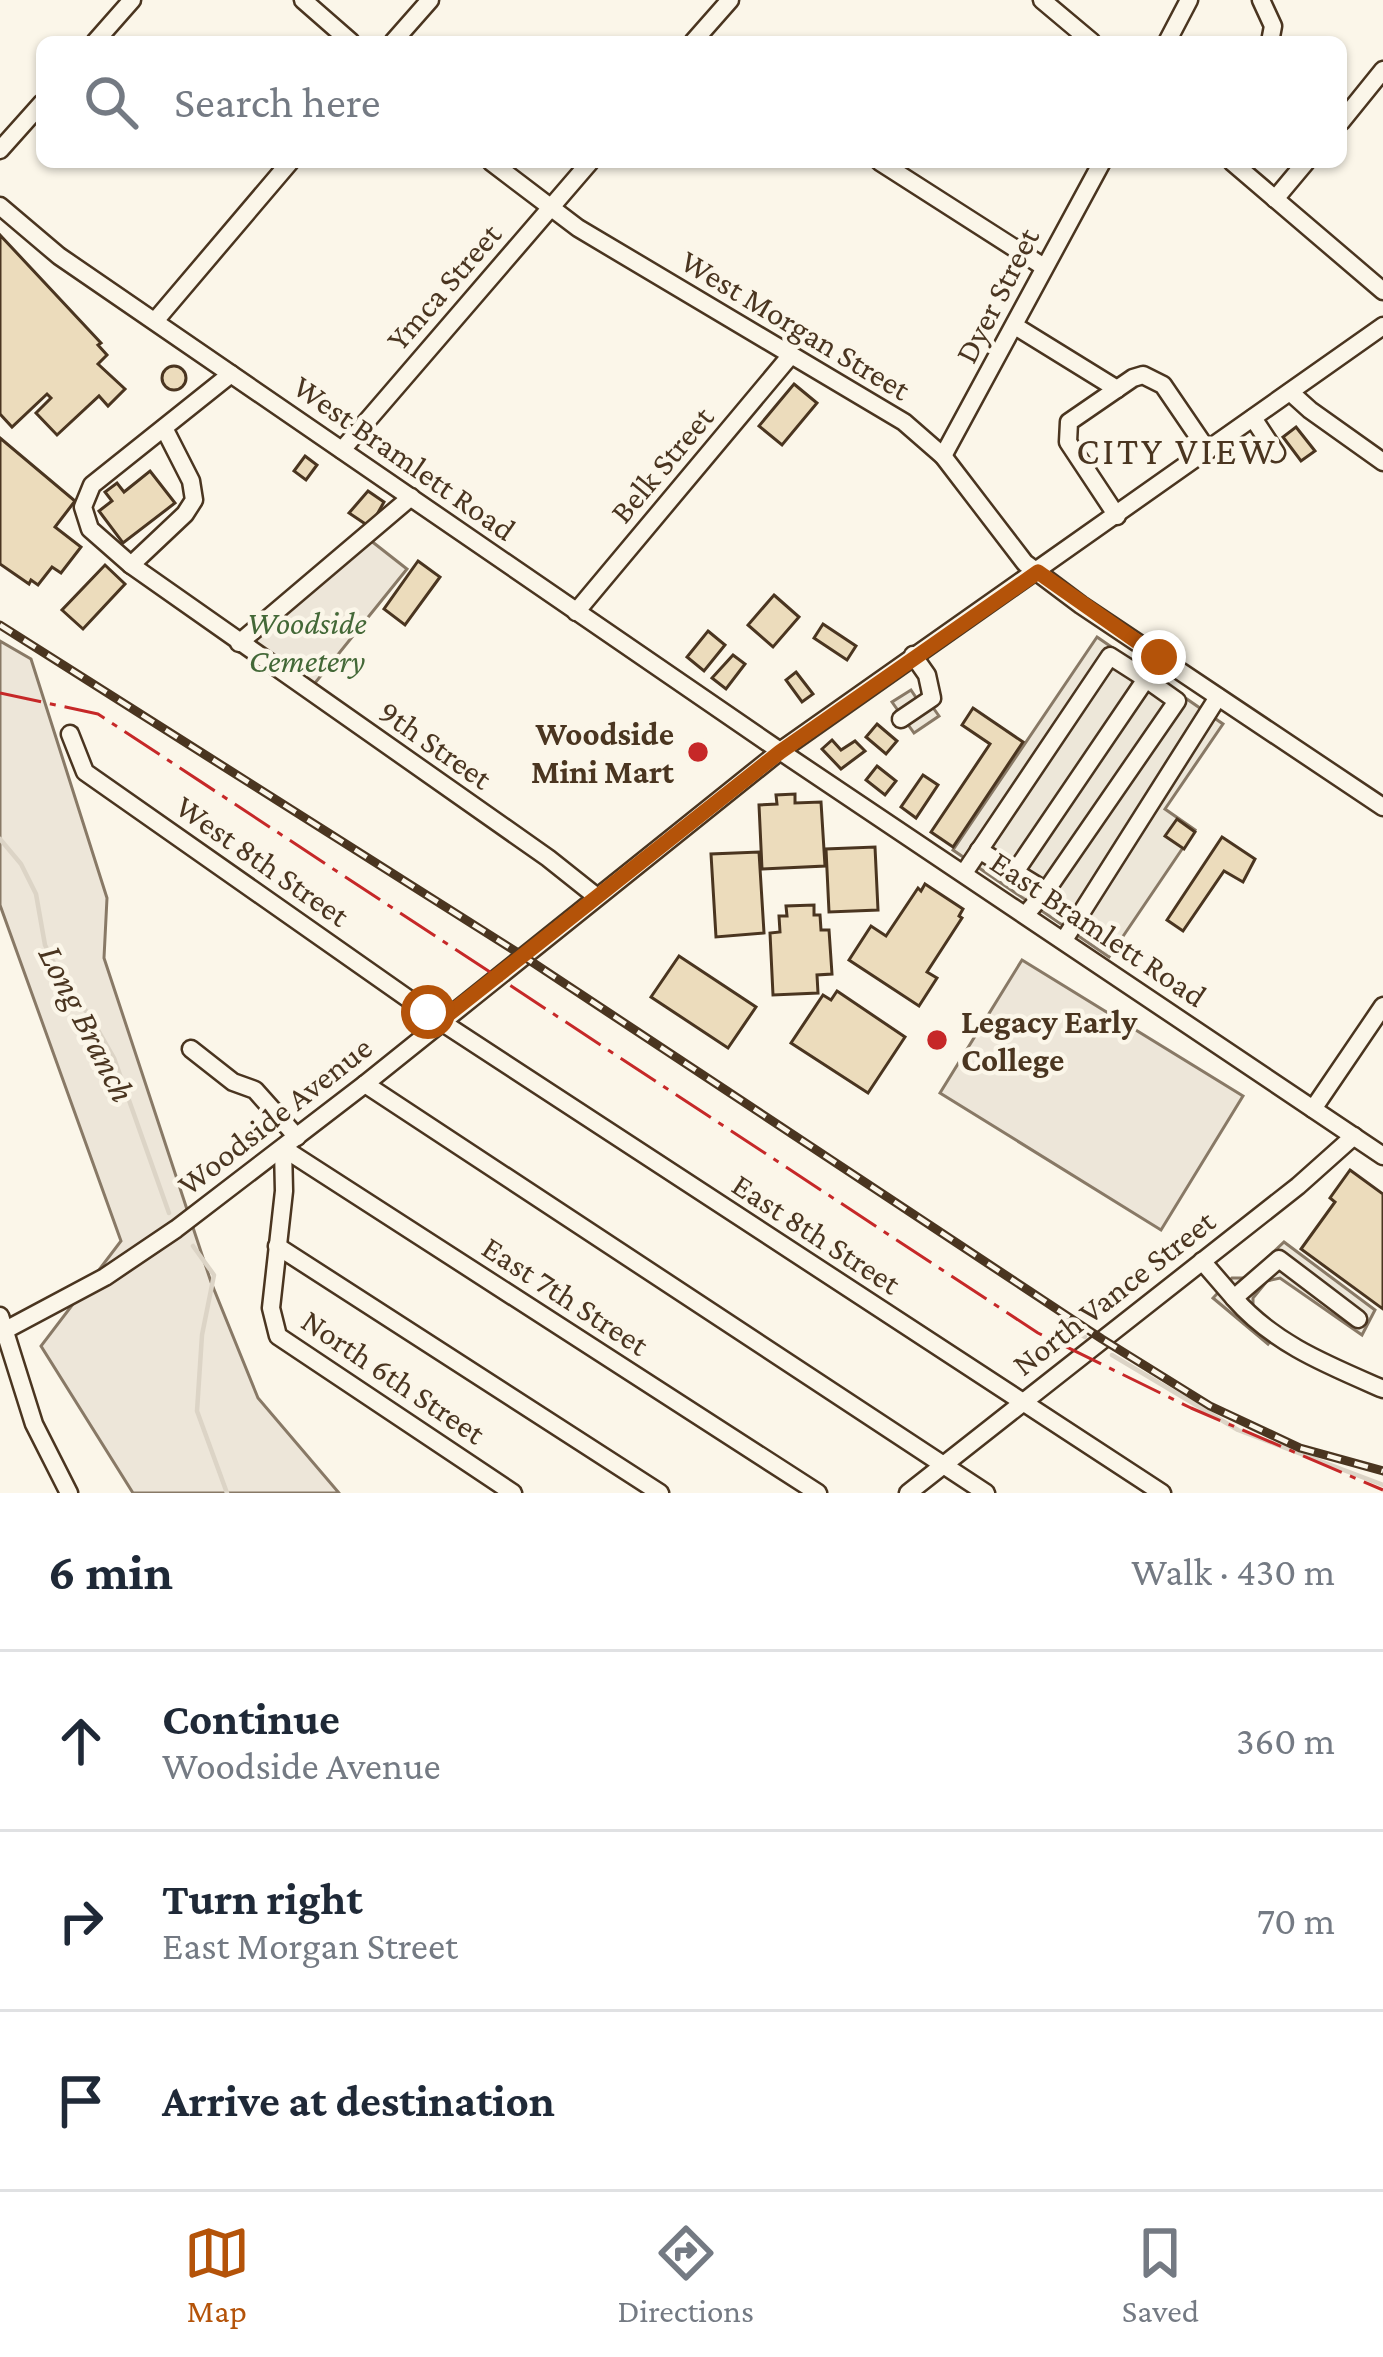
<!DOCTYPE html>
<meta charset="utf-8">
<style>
body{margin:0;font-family:"Crimson Pro",serif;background:#f6f6f7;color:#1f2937}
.stop{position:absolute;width:36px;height:36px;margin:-27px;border:9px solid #b45309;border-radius:50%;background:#fff}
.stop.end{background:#b45309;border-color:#fff;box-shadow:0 3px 12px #0008}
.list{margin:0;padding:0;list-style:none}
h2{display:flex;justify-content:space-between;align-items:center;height:156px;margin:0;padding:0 48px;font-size:51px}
h2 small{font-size:39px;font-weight:400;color:#747a83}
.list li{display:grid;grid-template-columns:78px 1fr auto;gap:36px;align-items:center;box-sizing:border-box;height:180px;padding:0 48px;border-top:3px solid #e0e1e3}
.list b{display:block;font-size:45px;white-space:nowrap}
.list p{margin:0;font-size:39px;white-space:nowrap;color:#747a83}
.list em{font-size:39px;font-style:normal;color:#747a83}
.icon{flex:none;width:66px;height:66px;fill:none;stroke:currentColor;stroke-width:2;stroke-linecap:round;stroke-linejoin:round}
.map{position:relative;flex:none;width:1383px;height:1493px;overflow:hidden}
.search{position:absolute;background:#fff;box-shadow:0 3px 9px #0004;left:36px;right:36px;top:36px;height:132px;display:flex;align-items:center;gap:30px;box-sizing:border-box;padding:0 42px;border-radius:18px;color:#747a83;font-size:45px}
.sheet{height:696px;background:#fff}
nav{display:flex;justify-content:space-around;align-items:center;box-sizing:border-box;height:168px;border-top:3px solid #e0e1e3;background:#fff;font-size:33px;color:#747a83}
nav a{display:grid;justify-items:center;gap:6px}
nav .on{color:#b45309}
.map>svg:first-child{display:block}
.green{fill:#ede6d9;stroke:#887966;stroke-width:3}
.parking{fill:#ede7d9;stroke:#887966;stroke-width:3}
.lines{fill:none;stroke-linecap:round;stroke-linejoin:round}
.stream{stroke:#dcd4c6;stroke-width:4.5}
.building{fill:#ecdcbc;stroke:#4a3520;stroke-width:3}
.minor-casing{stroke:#4a3520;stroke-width:21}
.minor{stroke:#fbf6e9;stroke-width:16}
.rail-casing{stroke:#4a3520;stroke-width:9}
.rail{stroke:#fbf6e9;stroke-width:4.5;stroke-dasharray:14;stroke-linecap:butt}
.power{stroke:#c62828;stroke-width:3;stroke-dasharray:42 9 6 9;stroke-linecap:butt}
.route{stroke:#b45309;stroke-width:15}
.poi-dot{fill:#c62828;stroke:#fbf6e9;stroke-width:4.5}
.labels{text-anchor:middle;stroke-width:9;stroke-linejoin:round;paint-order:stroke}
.street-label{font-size:33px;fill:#4a3520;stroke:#fbf6e9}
.park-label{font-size:33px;font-style:italic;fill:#436837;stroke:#fbf6e9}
.poi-label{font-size:33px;font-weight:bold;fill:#4a3520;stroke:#fbf6e9;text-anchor:end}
.water-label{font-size:36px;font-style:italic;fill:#4a3520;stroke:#fbf6e9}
.quarter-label{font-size:39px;letter-spacing:3px;fill:#4a3520;stroke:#fbf6e9}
</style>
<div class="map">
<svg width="1383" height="1493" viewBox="0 0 1383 1493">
<rect width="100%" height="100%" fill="#fbf6e9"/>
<g class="green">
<polygon points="370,540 407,569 311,688 250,644"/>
<polygon points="0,641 31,659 107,898 104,958 211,1282 258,1398 339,1493 133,1493 41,1346 121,1241 0,905"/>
<polygon points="1022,960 1243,1096 1161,1230 940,1093"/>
</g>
<g class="parking">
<polygon points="1097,637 1223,724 1165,809 1195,830 1109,957 953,850"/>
<polygon points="911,690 917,699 924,695 939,716 914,733 892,702"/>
<polygon points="1284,1242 1375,1310 1362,1335 1280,1278 1267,1281 1253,1298 1253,1308 1278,1331 1268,1344 1213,1298 1232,1278 1246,1278"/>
</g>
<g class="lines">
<g class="stream">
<polyline points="0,839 21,864 36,894 45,945 64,983 90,1016 114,1058 169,1213"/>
<polyline points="193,1246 214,1275 202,1335 197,1411 227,1493"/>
<polyline points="1069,1328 1085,1337"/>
<polyline points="1112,1355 1238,1430 1383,1485"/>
</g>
</g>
<g class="building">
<polygon points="0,235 101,343 98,345 107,355 98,364 125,389 108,406 99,396 57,435 36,413 51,398 47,394 12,427 0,414"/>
<circle cx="174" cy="378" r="12"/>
<polygon points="794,384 817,403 782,445 759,426"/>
<polygon points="1296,427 1315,451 1301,461 1283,437"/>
<polygon points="0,438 75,501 55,527 81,547 61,573 52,567 38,585 31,580 29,584 0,564"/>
<polygon points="305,456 317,465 306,480 294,471"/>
<polygon points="150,471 175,503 123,543 99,511 112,501 105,492 117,483 124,492"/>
<polygon points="368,491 384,502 370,527 349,513"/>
<polygon points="418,561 440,577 405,625 384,609"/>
<polygon points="105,565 125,584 83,629 62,610"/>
<polygon points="774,595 799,617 773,647 748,625"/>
<polygon points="823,624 856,646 847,660 814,638"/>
<polygon points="708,631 725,645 704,671 687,657"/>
<polygon points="733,655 745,664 726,689 712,678"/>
<polygon points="796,672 813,694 802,702 786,680"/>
<polygon points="973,708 1023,742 953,847 931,832 990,744 962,725"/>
<polygon points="877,724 897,741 886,754 866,737"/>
<polygon points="832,740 841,750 855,741 865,751 841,769 822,749"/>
<polygon points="877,766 896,781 885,795 866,780"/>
<polygon points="923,775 938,785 916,818 901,807"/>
<polygon points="795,794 795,803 821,802 825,866 762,869 759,805 777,804 776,795"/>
<polygon points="1177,819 1195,832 1184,849 1165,836"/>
<polygon points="1222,837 1255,859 1243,882 1224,871 1183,931 1167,920"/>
<polygon points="875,847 878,910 829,912 826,849"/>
<polygon points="759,852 764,933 716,937 711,854"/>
<polygon points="925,884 963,909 959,916 962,918 927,972 937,978 919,1006 849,960 871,926 886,936 918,888 921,891"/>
<polygon points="814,905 814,915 820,915 821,930 829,930 832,974 817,975 818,993 773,995 770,933 780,932 779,916 787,916 786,906"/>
<polygon points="679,956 756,1007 728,1048 651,997"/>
<polygon points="837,991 905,1037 868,1093 791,1043 823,995 831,1000"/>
<polygon points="1350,1170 1383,1194 1383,1309 1301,1249 1335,1202 1330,1198"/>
</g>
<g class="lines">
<g class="minor-casing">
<g id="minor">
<polyline points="303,0 351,42"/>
<polyline points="1042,0 1092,42"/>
<polyline points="1261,0 1273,26 1270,42"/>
<polyline points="95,42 132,0"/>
<polyline points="393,42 430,0"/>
<polyline points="693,42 730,0"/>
<polyline points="1167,42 1189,0"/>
<polyline points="1341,122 1383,70"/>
<polyline points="0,150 42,103"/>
<polyline points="491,162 578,228 904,422 943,456 1025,563 1081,605 1383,807"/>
<polyline points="880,162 1044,267"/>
<polyline points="1232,162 1383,291"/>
<polyline points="1275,199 1306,162"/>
<polyline points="0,206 59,256 780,751 1383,1156"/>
<polyline points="155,321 290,162"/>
<polyline points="1015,326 1117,389"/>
<polyline points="231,374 92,485 83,507 90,529 131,565 548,858 597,897"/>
<polyline points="1290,392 1310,410 1383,462"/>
<polyline points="1253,418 1276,453"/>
<polyline points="342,450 590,162"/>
<polyline points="943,456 1102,162"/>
<polyline points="1117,516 1068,442 1069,422 1133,378 1143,375 1163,385 1208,451"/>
<polyline points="131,565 185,514 194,500 191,481 164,428"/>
<polyline points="576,612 791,355"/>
<polyline points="239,643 411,497"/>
<polyline points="901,719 932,698 927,675 913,655"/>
<polyline points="70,734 85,772 440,1021 1162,1493"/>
<polyline points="979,850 1046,891 1026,914"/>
<polyline points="1015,872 1146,679 1177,701 1046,891"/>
<polyline points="964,873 1110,656 1146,679 1149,673"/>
<polyline points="1064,940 1218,697"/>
<polyline points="191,1049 233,1082 255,1090 297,1137"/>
<polyline points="365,1084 986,1493"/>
<polyline points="1313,1109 1383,1006"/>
<polyline points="283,1148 818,1493"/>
<polyline points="283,1148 284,1191 271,1308 278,1336 513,1493"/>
<polyline points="277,1246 660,1493"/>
<polyline points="1202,1261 1234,1298 1279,1259 1358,1319"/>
<path d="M1234,1298c40,46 94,67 149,91"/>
<polyline points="0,1316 34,1424 69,1493"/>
<polyline points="0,1333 105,1277 176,1229 365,1084 780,751 1383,326"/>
<polyline points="908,1493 1298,1186 1354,1136"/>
</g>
</g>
<use href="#minor" class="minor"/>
<g class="rail-casing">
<polyline id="rail" points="0,625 523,956 1102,1339 1210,1406 1300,1448 1383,1471"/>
</g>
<use href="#rail" class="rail"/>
<polyline class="power" points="0,693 98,714 1038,1333 1191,1408 1383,1490"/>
</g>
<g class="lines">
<polyline class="route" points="428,1012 440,1021 780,752 1038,572 1159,657"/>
</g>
<g class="poi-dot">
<circle cx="698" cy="752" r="12"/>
<circle cx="937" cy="1040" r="12"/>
</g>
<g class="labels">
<g class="street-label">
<text transform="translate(443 286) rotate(-49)" y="12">Ymca Street</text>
<text transform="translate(996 295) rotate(-63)" y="12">Dyer Street</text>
<text transform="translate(796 324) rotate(31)" y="12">West Morgan Street</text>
<text transform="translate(405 457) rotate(35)" y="12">West Bramlett Road</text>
<text transform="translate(661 464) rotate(-50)" y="12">Belk Street</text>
<text transform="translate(436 744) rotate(35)" y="12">9th Street</text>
<text transform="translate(263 860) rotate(35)" y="12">West 8th Street</text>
<text transform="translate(1099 928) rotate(34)" y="12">East Bramlett Road</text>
<text transform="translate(274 1115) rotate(-38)" y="12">Woodside Avenue</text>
<text transform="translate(817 1233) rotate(33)" y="12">East 8th Street</text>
<text transform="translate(1113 1292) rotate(-38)" y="12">North Vance Street</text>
<text transform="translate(566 1295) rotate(33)" y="12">East 7th Street</text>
<text transform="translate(394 1376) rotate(34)" y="12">North 6th Street</text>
</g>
<g class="park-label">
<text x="307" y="634">Woodside<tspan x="307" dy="38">Cemetery</tspan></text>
</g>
<g class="poi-label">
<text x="674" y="745">Woodside<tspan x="674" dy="38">Mini Mart</tspan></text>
<text x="961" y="1033" text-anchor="start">Legacy Early<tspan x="961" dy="38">College</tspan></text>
</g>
<g class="water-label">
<text transform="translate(88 1023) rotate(63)" y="13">Long Branch</text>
</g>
<g class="quarter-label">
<text x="1177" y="464">CITY VIEW</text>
</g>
</g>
</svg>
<div class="stop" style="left:428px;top:1012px"></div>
<div class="stop end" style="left:1159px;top:657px"></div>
<div class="search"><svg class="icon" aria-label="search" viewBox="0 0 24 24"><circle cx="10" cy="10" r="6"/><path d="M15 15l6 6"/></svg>Search here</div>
</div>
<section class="sheet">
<h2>6 min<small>Walk · 430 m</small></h2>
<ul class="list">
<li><svg class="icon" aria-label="ahead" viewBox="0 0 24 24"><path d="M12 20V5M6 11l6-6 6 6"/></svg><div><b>Continue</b><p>Woodside Avenue</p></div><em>360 m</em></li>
<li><svg class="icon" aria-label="right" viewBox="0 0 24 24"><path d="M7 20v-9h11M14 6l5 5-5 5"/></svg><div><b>Turn right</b><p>East Morgan Street</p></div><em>70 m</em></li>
<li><svg class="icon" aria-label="arrive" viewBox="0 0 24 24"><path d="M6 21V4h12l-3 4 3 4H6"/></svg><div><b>Arrive at destination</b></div></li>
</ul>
</section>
<nav>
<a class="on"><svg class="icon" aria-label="map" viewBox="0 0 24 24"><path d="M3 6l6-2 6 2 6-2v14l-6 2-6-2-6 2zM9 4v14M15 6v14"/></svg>Map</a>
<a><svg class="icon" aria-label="directions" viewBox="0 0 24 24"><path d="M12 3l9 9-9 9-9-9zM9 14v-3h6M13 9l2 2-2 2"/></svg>Directions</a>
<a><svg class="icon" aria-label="saved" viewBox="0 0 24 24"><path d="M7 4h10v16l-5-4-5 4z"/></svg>Saved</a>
</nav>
